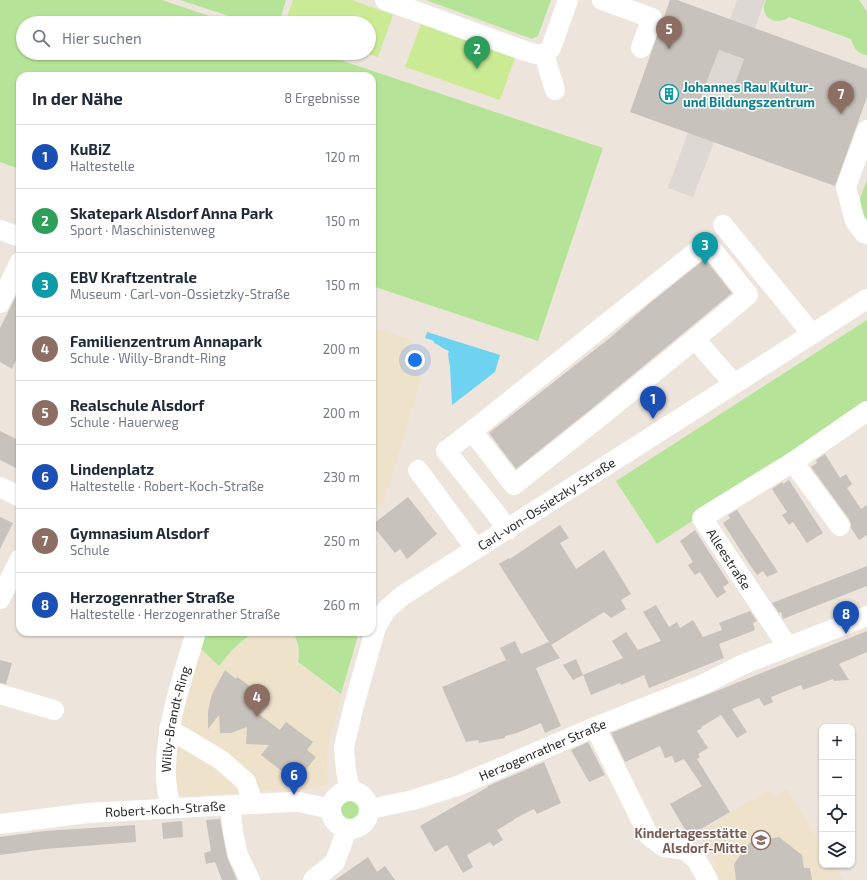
<!DOCTYPE html>
<html lang="de">
<meta charset="utf-8">
<style>
body{margin:0;font-family:"Exo 2",sans-serif;background:#f6f6f7;color:#1f2937}
.controls{position:absolute;right:12px;bottom:12px;display:grid;overflow:hidden;border-radius:8px;box-shadow:0 1px 3px #0004}
.controls button{width:36px;height:36px;display:grid;place-items:center;padding:0;border:0;border-bottom:1px solid #e0e1e3;background:#fff;color:#1f2937;font:20px sans-serif}
.you{position:absolute;left:415px;top:360px;width:14px;height:14px;margin:-10px;border:3px solid #fff;border-radius:50%;background:#1a73e8;box-shadow:0 0 0 6px #1a73e833}
.badge{display:grid;place-items:center;width:26px;height:26px;border-radius:50%;background:#b45309;color:#fff;font-size:13px;font-weight:700}
.pin{position:absolute;translate:-50% -33px;filter:drop-shadow(0 1px 2px #0008)}
.pin::after{content:'';position:absolute;top:21px;width:14px;height:12px;background:inherit;clip-path:polygon(0 0,100% 0,50% 100%)}
.list{margin:0;padding:0;list-style:none}
h2{display:flex;justify-content:space-between;align-items:center;height:52px;margin:0;padding:0 16px;font-size:17px}
h2 small{font-size:13px;font-weight:400;color:#747a83}
.list li{display:grid;grid-template-columns:26px 1fr auto;gap:12px;align-items:center;box-sizing:border-box;height:64px;padding:0 16px;border-top:1px solid #e0e1e3}
.list b{display:block;font-size:15px;white-space:nowrap}
.list p{margin:0;font-size:13px;white-space:nowrap;color:#747a83}
.list em{font-size:13px;font-style:normal;color:#747a83}
.icon{flex:none;width:22px;height:22px;fill:none;stroke:currentColor;stroke-width:2;stroke-linecap:round;stroke-linejoin:round}
.map{position:relative;flex:none;width:867px;height:880px;overflow:hidden}
.search{position:absolute;background:#fff;box-shadow:0 1px 3px #0004;left:16px;top:16px;width:360px;height:44px;display:flex;align-items:center;gap:10px;box-sizing:border-box;padding:0 14px;border-radius:22px;color:#747a83;font-size:15px}
.panel{position:absolute;background:#fff;box-shadow:0 1px 3px #0004;left:16px;top:72px;width:360px;height:564px;border-radius:12px}
.map>svg:first-child{display:block}
.education{fill:#eee2cb}
.green{fill:#b5e498}
.pitch{fill:#caeb94}
.plaza{fill:#ddd8d3}
.water{fill:#6ed3f0}
.building{fill:#c8c2bc;fill-rule:evenodd}
.lines{fill:none;stroke-linecap:round;stroke-linejoin:round}
.minor{stroke:#fff;stroke-width:20}
.labels{text-anchor:middle;stroke-width:3;stroke-linejoin:round;paint-order:stroke}
.culture-label{font-size:13px;font-weight:bold;fill:#0d838f;stroke:#fff;text-anchor:start}
.street-label{font-size:13px;fill:#2a2a2a;stroke:#fff}
.education-label{font-size:13px;font-weight:bold;fill:#785e54;stroke:#fff;text-anchor:end}
</style>
<div class="map">
<svg width="867" height="880" viewBox="0 0 867 880">
<rect width="100%" height="100%" fill="#ede5dc"/>
<g class="education">
<polygon points="372,328 412,340 407,355 417,366 421,378 383,506 372,503"/>
<polygon points="258,632 291,632 295,636 297,646 297,663 341,696 329,741 327,760 328,784 310,789 258,791 187,796 180,795 175,790 172,747 200,648 219,666 233,651 244,641"/>
<polygon points="787,789 822,846 822,865 834,865 843,880 715,880 709,870 717,865 698,832 769,790 774,797"/>
</g>
<g class="green">
<polygon points="0,0 162,0 230,23 23,23 23,53 319,53 603,148 538,341 372,286 372,76 20,76 20,169 0,162"/>
<polygon points="180,0 286,0 279,23 250,23"/>
<polygon points="426,0 551,0 538,36 532,39"/>
<path d="M766,0h93l8,12v43c-10,-1 -13,-7 -16,-16l-62,-22c-8,7 -24,5 -25,-8 -1,-3 1,-6 2,-9z"/>
<path d="M867,181v43c-8,-20 -10,-22 0,-43z"/>
<polygon points="867,320 867,406 657,544 616,481"/>
<path d="M205,632h50c-15,9 -25,20 -36,34l-19,-18z"/>
<path d="M292,632h67l-18,62 -43,-32c2,-11 1,-21 -6,-30z"/>
<circle cx="350" cy="810" r="11"/>
</g>
<g class="pitch">
<polygon points="293,0 352,0 393,15 378,57 365,53 369,53 369,23 285,23"/>
<polygon points="421,24 515,58 500,100 405,67"/>
</g>
<g class="plaza">
<polygon points="737,0 765,0 755,28 730,19"/>
<polygon points="719,50 744,59 725,111 699,102"/>
<polygon points="688,132 714,142 693,197 668,188"/>
</g>
<path class="water" d="M427,332l73,23 -5,17 -43,33 -2,-38 -2,-13 1,-3c-6,-2 -10,-6 -15,-8v-2l-9,-3z"/>
<g class="building">
<path d="M670,0h7l190,69v28l-32,89 -205,-74zM719,50l25,9 -19,52 -26,-9z"/>
<polygon points="705,259 732,293 595,406 516,469 489,433 611,337 650,303"/>
<polygon points="20,288 20,351 12,369 0,362 0,328"/>
<polygon points="0,431 20,441 20,470 0,460"/>
<polygon points="825,454 840,478 846,474 852,484 847,488 861,509 867,505 867,535 859,540 851,528 851,524 849,519 811,467 817,463 816,460"/>
<polygon points="789,480 823,533 807,543 793,522 789,525 782,515 787,512 772,489 782,482 783,484"/>
<polygon points="408,497 437,534 407,559 400,549 395,553 372,525"/>
<polygon points="737,510 766,554 778,572 767,577 763,571 757,575 750,565 723,523 730,518 728,515"/>
<polygon points="0,517 13,523 0,549"/>
<polygon points="560,525 569,538 560,543 576,569 604,550 631,594 621,600 626,609 611,618 604,612 551,645 560,658 536,668 561,726 545,733 541,723 517,733 505,736 505,738 479,743 478,740 466,742 442,687 506,660 500,648 515,641 521,654 549,642 499,564 509,558 510,559"/>
<polygon points="695,530 729,583 723,587 726,592 717,598 700,572 695,575 691,570 688,565 693,562 680,541"/>
<polygon points="867,566 867,586 783,619 781,612 779,613 772,603"/>
<polygon points="656,605 669,627 677,622 680,628 693,620 703,637 722,630 719,623 750,611 757,621 753,623 755,630 719,644 724,658 649,688 644,675 621,685 620,683 591,695 583,675 623,658 612,641 626,632 638,650 661,641 643,612"/>
<polygon points="867,631 867,652 839,664 849,680 834,681 833,679 803,690 801,685 771,697 773,702 764,706 759,698 732,709 747,732 737,738 721,715 701,727 702,728 697,731 708,748 698,754 700,757 697,759 730,812 689,836 670,804 702,786 684,759 675,763 672,756 665,758 660,746 625,762 611,733"/>
<polygon points="576,659 583,675 573,680 563,665"/>
<polygon points="0,660 12,663 6,684 0,683"/>
<polygon points="225,670 236,679 237,677 250,686 260,694 259,696 270,704 260,715 280,730 286,722 313,742 307,750 316,757 303,773 295,767 288,776 261,755 269,745 246,744 247,727 231,733 220,733 219,715 208,729 208,711 212,694"/>
<polygon points="588,742 605,775 589,782 571,750"/>
<polygon points="544,762 561,803 537,814 534,809 514,819 514,820 497,830 503,840 493,846 490,842 467,855 473,867 463,873 447,845 435,852 420,826 488,787 488,786"/>
<polygon points="220,819 227,857 237,880 222,880 215,862 206,864 204,853 211,851 206,820"/>
<polygon points="182,821 183,837 163,839 162,823"/>
<polygon points="135,825 136,842 45,849 0,855 0,837 45,831"/>
<polygon points="779,837 802,855 804,868 810,868 812,880 736,880 734,864 750,842"/>
<polygon points="368,857 377,872 385,866 395,880 335,880"/>
</g>
<g class="lines">
<g class="minor">
<polyline points="385,0 525,51 535,54 544,54"/>
<polyline points="602,0 652,18 641,48"/>
<polyline points="544,54 551,48 568,0"/>
<polyline points="544,54 555,90"/>
<polyline points="867,130 846,187 855,221 864,233 867,234"/>
<polyline points="723,225 812,334"/>
<polyline points="0,230 20,237"/>
<polyline points="0,303 20,262"/>
<polyline points="695,339 602,415 514,485 472,431 707,243 748,295 695,339 734,384"/>
<polyline points="472,431 446,451 494,511 508,530"/>
<polyline points="793,462 840,526"/>
<polyline points="418,470 476,549"/>
<polyline points="0,487 20,497"/>
<polyline points="0,599 20,559"/>
<polyline points="788,647 702,518 793,462 867,411"/>
<polyline points="0,694 54,710"/>
<polyline points="595,727 649,836 664,847 685,850 696,859 708,880"/>
<polyline points="169,729 221,760 246,782 253,804"/>
<circle cx="350" cy="810" r="19"/>
<path id="s1" d="M350,791l-4,-20 -2,-24 10,-42 22,-78 10,-17 16,-14 465,-297"/>
<polyline points="230,805 233,832 238,855 250,880"/>
<path id="s2" d="M170,808c-1,-10 -4,-22 -4,-33 -1,-49 16,-96 30,-143"/>
<path id="s3" d="M370,809l43,-9 47,-15 135,-58 109,-43 40,-20 123,-48"/>
<path id="s4" d="M0,824l88,-11 202,-11h9l32,7"/>
<polyline points="313,880 335,862 347,829"/>
</g>
</g>
<defs>
<g id="building-ring" transform="scale(1)"><circle r="9.5" fill="#fff" stroke="#0f9aa8" stroke-width="1.5"/><path d="M-4-6H4V6H1V3H-1V6H-4ZM-2.5-4.3h1.7v1.8h-1.7ZM.8-4.3h1.7v1.8H.8ZM-2.5-1h1.7V.8h-1.7ZM.8-1h1.7V.8H.8Z" fill="#0f9aa8"/></g>
<g id="school-ring" transform="scale(1)"><circle r="9.5" fill="#fff" stroke="#8d6e63" stroke-width="1.5"/><path d="M0-5L7-2L0 1L-7-2ZM-4 1L0 2.5L4 1V4Q0 6-4 4Z" fill="#8d6e63"/></g>
</defs>
<g fill-rule="evenodd">
<use href="#building-ring" x="669" y="94"/>
<use href="#school-ring" x="761" y="840"/>
</g>
<g class="labels">
<g class="culture-label">
<text x="683" y="92">Johannes Rau Kultur-<tspan x="683" dy="15">und Bildungszentrum</tspan></text>
</g>
<g class="street-label">
<text dy="5" stroke="none"><textPath href="#s1" startOffset="381">Carl-von-Ossietzky-Straße</textPath></text>
<text transform="translate(729 559) rotate(57)" y="5">Alleestraße</text>
<text dy="5" stroke="none"><textPath href="#s2" startOffset="90">Willy-Brandt-Ring</textPath></text>
<text dy="5" stroke="none"><textPath href="#s3" startOffset="183">Herzogenrather Straße</textPath></text>
<text dy="5" stroke="none"><textPath href="#s4" startOffset="166">Robert-Koch-Straße</textPath></text>
</g>
<g class="education-label">
<text x="747" y="838">Kindertagesstätte<tspan x="747" dy="15">Alsdorf-Mitte</tspan></text>
</g>
</g>
</svg>
<div class="controls">
<button>+</button>
<button>−</button>
<button><svg class="icon" aria-label="locate" viewBox="0 0 24 24"><circle cx="12" cy="12" r="6"/><path d="M12 2v4M12 18v4M2 12h4M18 12h4"/></svg></button>
<button><svg class="icon" aria-label="layers" viewBox="0 0 24 24"><path d="M12 4l9 5-9 5-9-5zM3 14l9 5 9-5"/></svg></button>
</div>
<div class="you"></div>
<div class="pin badge" style="left:653px;top:419px;background:#1a4fb4">1</div>
<div class="pin badge" style="left:477px;top:69px;background:#2e9e5b">2</div>
<div class="pin badge" style="left:705px;top:265px;background:#0f9aa8">3</div>
<div class="pin badge" style="left:257px;top:717px;background:#8d6e63">4</div>
<div class="pin badge" style="left:669px;top:49px;background:#8d6e63">5</div>
<div class="pin badge" style="left:294px;top:795px;background:#1a4fb4">6</div>
<div class="pin badge" style="left:841px;top:114px;background:#8d6e63">7</div>
<div class="pin badge" style="left:846px;top:634px;background:#1a4fb4">8</div>
<div class="search"><svg class="icon" aria-label="search" viewBox="0 0 24 24"><circle cx="10" cy="10" r="6"/><path d="M15 15l6 6"/></svg>Hier suchen</div>
<section class="panel">
<h2>In der Nähe<small>8 Ergebnisse</small></h2>
<ul class="list">
<li><span class="badge" style="background:#1a4fb4">1</span><div><b>KuBiZ</b><p>Haltestelle</p></div><em>120 m</em></li>
<li><span class="badge" style="background:#2e9e5b">2</span><div><b>Skatepark Alsdorf Anna Park</b><p>Sport · Maschinistenweg</p></div><em>150 m</em></li>
<li><span class="badge" style="background:#0f9aa8">3</span><div><b>EBV Kraftzentrale</b><p>Museum · Carl-von-Ossietzky-Straße</p></div><em>150 m</em></li>
<li><span class="badge" style="background:#8d6e63">4</span><div><b>Familienzentrum Annapark</b><p>Schule · Willy-Brandt-Ring</p></div><em>200 m</em></li>
<li><span class="badge" style="background:#8d6e63">5</span><div><b>Realschule Alsdorf</b><p>Schule · Hauerweg</p></div><em>200 m</em></li>
<li><span class="badge" style="background:#1a4fb4">6</span><div><b>Lindenplatz</b><p>Haltestelle · Robert-Koch-Straße</p></div><em>230 m</em></li>
<li><span class="badge" style="background:#8d6e63">7</span><div><b>Gymnasium Alsdorf</b><p>Schule</p></div><em>250 m</em></li>
<li><span class="badge" style="background:#1a4fb4">8</span><div><b>Herzogenrather Straße</b><p>Haltestelle · Herzogenrather Straße</p></div><em>260 m</em></li>
</ul>
</section>
</div>
